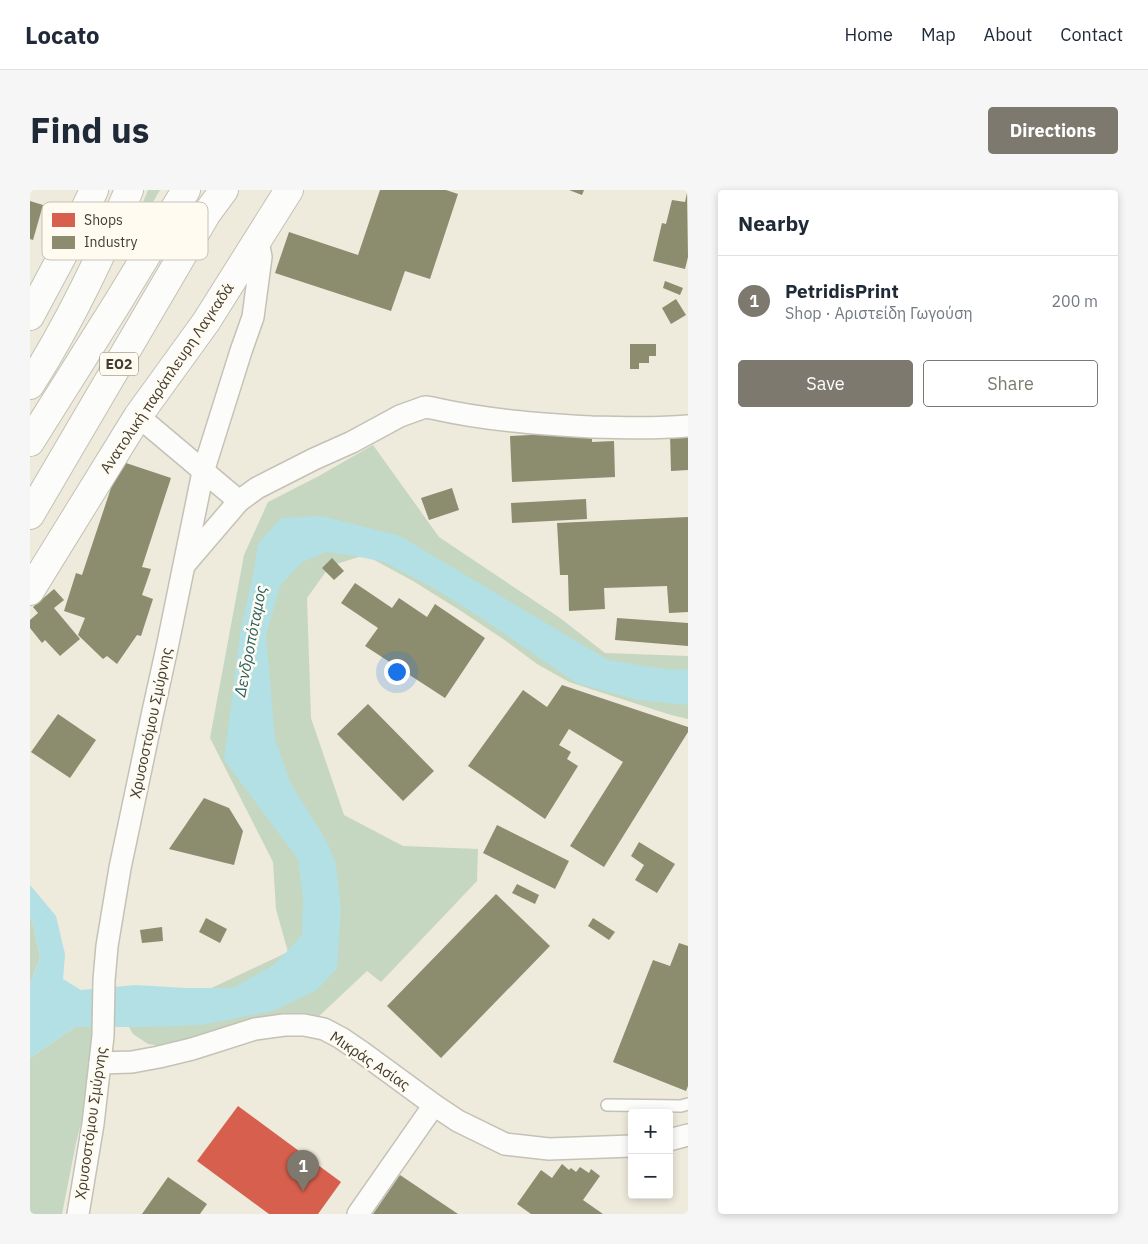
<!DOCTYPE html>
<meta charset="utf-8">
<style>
body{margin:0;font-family:"IBM Plex Sans",sans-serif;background:#f6f6f7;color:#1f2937}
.controls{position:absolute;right:15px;bottom:15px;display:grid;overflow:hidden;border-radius:5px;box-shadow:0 2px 8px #0003}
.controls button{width:45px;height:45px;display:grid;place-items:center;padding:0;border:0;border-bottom:1px solid #e0e1e3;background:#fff;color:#1f2937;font:25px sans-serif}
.you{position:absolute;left:366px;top:481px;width:18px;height:18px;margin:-12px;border:4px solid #fff;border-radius:50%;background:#1a73e8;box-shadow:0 0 0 8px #1a73e833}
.badge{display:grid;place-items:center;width:32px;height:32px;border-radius:50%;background:#7d796e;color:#fff;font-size:16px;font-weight:700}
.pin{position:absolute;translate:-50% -41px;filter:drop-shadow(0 1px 2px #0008)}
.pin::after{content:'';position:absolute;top:26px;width:18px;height:15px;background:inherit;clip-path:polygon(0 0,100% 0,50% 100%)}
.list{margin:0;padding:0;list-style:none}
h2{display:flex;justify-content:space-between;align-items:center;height:65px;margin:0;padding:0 20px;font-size:21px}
h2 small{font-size:16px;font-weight:400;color:#747a83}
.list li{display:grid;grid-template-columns:32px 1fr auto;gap:15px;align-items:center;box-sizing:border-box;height:90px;padding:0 20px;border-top:1px solid #e0e1e3}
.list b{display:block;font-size:19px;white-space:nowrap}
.list p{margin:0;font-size:16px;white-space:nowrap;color:#747a83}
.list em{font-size:16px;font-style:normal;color:#747a83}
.actions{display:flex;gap:10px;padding:15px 20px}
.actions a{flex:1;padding:11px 0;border:1px solid #7d796e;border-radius:5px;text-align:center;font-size:18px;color:#7d796e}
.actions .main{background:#7d796e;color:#fff}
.map{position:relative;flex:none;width:658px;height:1024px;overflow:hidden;border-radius:5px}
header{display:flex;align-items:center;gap:30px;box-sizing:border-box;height:70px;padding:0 25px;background:#fff;border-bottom:1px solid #e0e1e3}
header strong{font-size:24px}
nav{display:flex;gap:28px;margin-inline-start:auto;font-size:18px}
.intro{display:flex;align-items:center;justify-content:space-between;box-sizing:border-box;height:120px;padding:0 30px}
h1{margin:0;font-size:35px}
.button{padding:12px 22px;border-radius:5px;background:#7d796e;color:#fff;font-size:18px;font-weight:700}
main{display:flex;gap:30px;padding:0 30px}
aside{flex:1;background:#fff;border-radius:5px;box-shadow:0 2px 8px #0003}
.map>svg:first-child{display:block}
.green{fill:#c5d7c0}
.water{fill:#b2e0e4}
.shops{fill:#d6604d}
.industry{fill:#8c8c6e}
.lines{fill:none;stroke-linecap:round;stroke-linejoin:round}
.lane-casing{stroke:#c4c1b6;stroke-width:14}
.street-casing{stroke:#c4c1b6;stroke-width:24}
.secondary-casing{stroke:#c4c1b6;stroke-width:30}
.highway-casing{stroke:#c4c1b6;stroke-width:30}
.lane{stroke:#fcfcfa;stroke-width:11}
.street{stroke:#fcfcfa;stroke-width:21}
.secondary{stroke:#fcfcfa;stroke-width:28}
.highway{stroke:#fcfcfa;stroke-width:28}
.labels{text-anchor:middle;stroke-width:5;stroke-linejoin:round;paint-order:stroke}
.shield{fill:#fffbf1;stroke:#79756b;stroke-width:1}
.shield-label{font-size:14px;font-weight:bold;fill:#403c32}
.street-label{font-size:15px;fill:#403c32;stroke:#fffbf1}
.water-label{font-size:16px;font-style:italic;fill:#285f67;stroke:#fffbf1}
.key{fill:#fffbf1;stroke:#c6c2b8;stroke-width:1}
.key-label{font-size:14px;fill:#403c32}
</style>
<header>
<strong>Locato</strong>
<nav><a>Home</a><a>Map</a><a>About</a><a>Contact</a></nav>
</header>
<div class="intro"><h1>Find us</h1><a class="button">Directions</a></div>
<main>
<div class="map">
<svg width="658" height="1024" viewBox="0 0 658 1024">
<rect width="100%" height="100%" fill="#eeeadc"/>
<g class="green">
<polygon points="118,0 130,0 113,29 105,32"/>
<polygon points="343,255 409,347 530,428 575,463 658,466 658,529 641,525 539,492 507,474 476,451 431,421 383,391 335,365 300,376 277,408 281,528 314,625 373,656 448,659 447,691 351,792 337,781 287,828 174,848 132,856 118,854 103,844 99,837 258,762 246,719 243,672 180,548 214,365 238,312 287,287"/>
<polygon points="0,728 3,733 10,768 0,794"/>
<polygon points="45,837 62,837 59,883 54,922 46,953 32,1024 0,1024 0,868"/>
</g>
<polygon class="water" points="292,326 370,346 578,470 633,479 658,480 658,515 608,510 546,493 453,429 407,400 354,372 325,366 296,362 271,373 250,396 236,445 245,549 260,592 297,652 306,674 311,721 307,778 287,800 243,821 172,835 117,837 45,837 0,868 0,794 10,768 3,733 0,728 0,695 26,726 35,764 33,789 51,800 105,795 157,798 203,798 245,774 272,745 273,709 268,669 194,570 211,438 223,386 228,354 251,328"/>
<polygon class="shops" points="208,916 311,992 288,1024 239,1024 167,971"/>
<g class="industry">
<polygon points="350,0 416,0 428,4 400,89 375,81 361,121 245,83 259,42 328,65"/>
<polygon points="539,0 554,0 552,5"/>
<polygon points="657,3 658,67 655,79 623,71 632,33 636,34 642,10 655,12"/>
<polygon points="0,11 13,15 3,50 0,49"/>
<polygon points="635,91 653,98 650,105 633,98"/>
<polygon points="646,109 656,125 641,134 632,118"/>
<polygon points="600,154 626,154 626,166 619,166 619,173 609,173 609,179 600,179"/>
<polygon points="562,242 562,252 584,251 585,287 482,292 480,246"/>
<polygon points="658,243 658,280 641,281 640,244"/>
<polygon points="90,271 141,288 112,377 121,379 112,405 123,409 111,446 107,445 87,474 77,466 73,469 48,445 55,428 34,421 46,383 52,385"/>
<polygon points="422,298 429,320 399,330 391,308"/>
<polygon points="556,309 557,329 482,333 481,313"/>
<polygon points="658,327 658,422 639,423 637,396 574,398 575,419 539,421 538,385 530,385 527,333"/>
<polygon points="302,368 314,381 304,390 292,378"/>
<polygon points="325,393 362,418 369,408 397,427 405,414 455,448 415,508 335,456 348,438 311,413"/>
<polygon points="24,399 34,410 24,418 50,449 30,466 15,450 12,453 0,438 0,430 8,423 3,417"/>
<polygon points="587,428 658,433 658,456 585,450"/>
<polygon points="532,495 658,537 658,542 574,677 540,656 593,572 539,539 529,555 541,562 537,569 548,576 515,629 438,576 493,500 517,517"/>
<polygon points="338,514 404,581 373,611 307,544"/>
<polygon points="28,524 66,550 40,588 1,562"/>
<polygon points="174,608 199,618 213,641 204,675 139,659"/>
<polygon points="467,635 539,671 525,699 453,663"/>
<polygon points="609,652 645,674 627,703 605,690 614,675 601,666"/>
<polygon points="487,694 509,705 505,714 482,703"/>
<polygon points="466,704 520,756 411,868 357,816"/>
<polygon points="176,728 197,739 190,753 169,742"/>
<polygon points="563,728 585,742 579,750 558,736"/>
<polygon points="132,737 133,751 112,753 110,740"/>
<polygon points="649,753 658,756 658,896 656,901 583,872 623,770 640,776"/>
<polygon points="532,974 539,980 541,978 546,982 550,977 559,983 561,979 570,986 553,1010 573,1024 501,1024 487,1014 511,980 522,988"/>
<polygon points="370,985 428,1024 343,1024"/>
<polygon points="138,987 177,1014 170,1024 112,1024"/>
</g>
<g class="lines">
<g class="lane-casing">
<polyline id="lane" points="577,915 651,916 658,914"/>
</g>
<g class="street-casing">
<g id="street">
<polyline points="108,226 209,311"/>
<path d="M156,373l53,-62 18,-13 57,-29 38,-17 48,-26 25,-9 7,1c52,12 106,16 160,19 32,1 64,2 96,-1"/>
<polyline points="70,873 102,872 129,867 162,859 225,839 254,835 274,835 294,839 311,848 333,863 404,915 428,931 475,954 519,959 602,956"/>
<polyline points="639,950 658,945"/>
<polyline points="48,1024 63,934 73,846 74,790 77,756 90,678 122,526 137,458 173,282 211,161 223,127 231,67 228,51"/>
<polyline points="328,1024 404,915"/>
</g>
</g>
<g class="secondary-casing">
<g id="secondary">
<polyline points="0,126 37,57 64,0"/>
<polyline points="0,401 108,226 176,132 259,0"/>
</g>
</g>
<g class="highway-casing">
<g id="highway">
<path d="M0,195c39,-61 71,-128 99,-195"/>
<polyline points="0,252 88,112 156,0"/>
<polyline points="0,325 177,23 194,0"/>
</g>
</g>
<use href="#lane" class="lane"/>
<use href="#street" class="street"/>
<use href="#secondary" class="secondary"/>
<use href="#highway" class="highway"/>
</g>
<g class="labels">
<rect class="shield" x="70" y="162.5" width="38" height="23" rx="4"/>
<g class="shield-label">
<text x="89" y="179">ΕΟ2</text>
</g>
<g class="street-label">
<text transform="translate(137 188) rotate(-56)" y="5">Ανατολική παράπλευρη Λαγκαδά</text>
<text transform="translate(121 533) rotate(-78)" y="5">Χρυσοστόμου Σμύρνης</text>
<text transform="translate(340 871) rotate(34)" y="5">Μικράς Ασίας</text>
<text transform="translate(61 933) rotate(-82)" y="5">Χρυσοστόμου Σμύρνης</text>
</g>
<g class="water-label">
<text transform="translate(220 451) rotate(-79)" y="6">Δενδροπόταμος</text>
</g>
</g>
<rect x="12" y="12" width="166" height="58" rx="8" class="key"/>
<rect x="22" y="23" width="23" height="14" fill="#d6604d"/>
<rect x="22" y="46" width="23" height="13" fill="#8c8c6e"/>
<g class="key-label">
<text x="54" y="35">Shops</text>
<text x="54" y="57">Industry</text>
</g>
</svg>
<div class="controls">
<button>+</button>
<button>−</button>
</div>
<div class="you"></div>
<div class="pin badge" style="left:273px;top:1001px">1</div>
</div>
<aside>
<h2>Nearby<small></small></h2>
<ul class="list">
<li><span class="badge">1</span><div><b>PetridisPrint</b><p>Shop · Αριστείδη Γωγούση</p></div><em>200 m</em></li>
</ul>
<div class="actions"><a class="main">Save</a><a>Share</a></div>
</aside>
</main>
